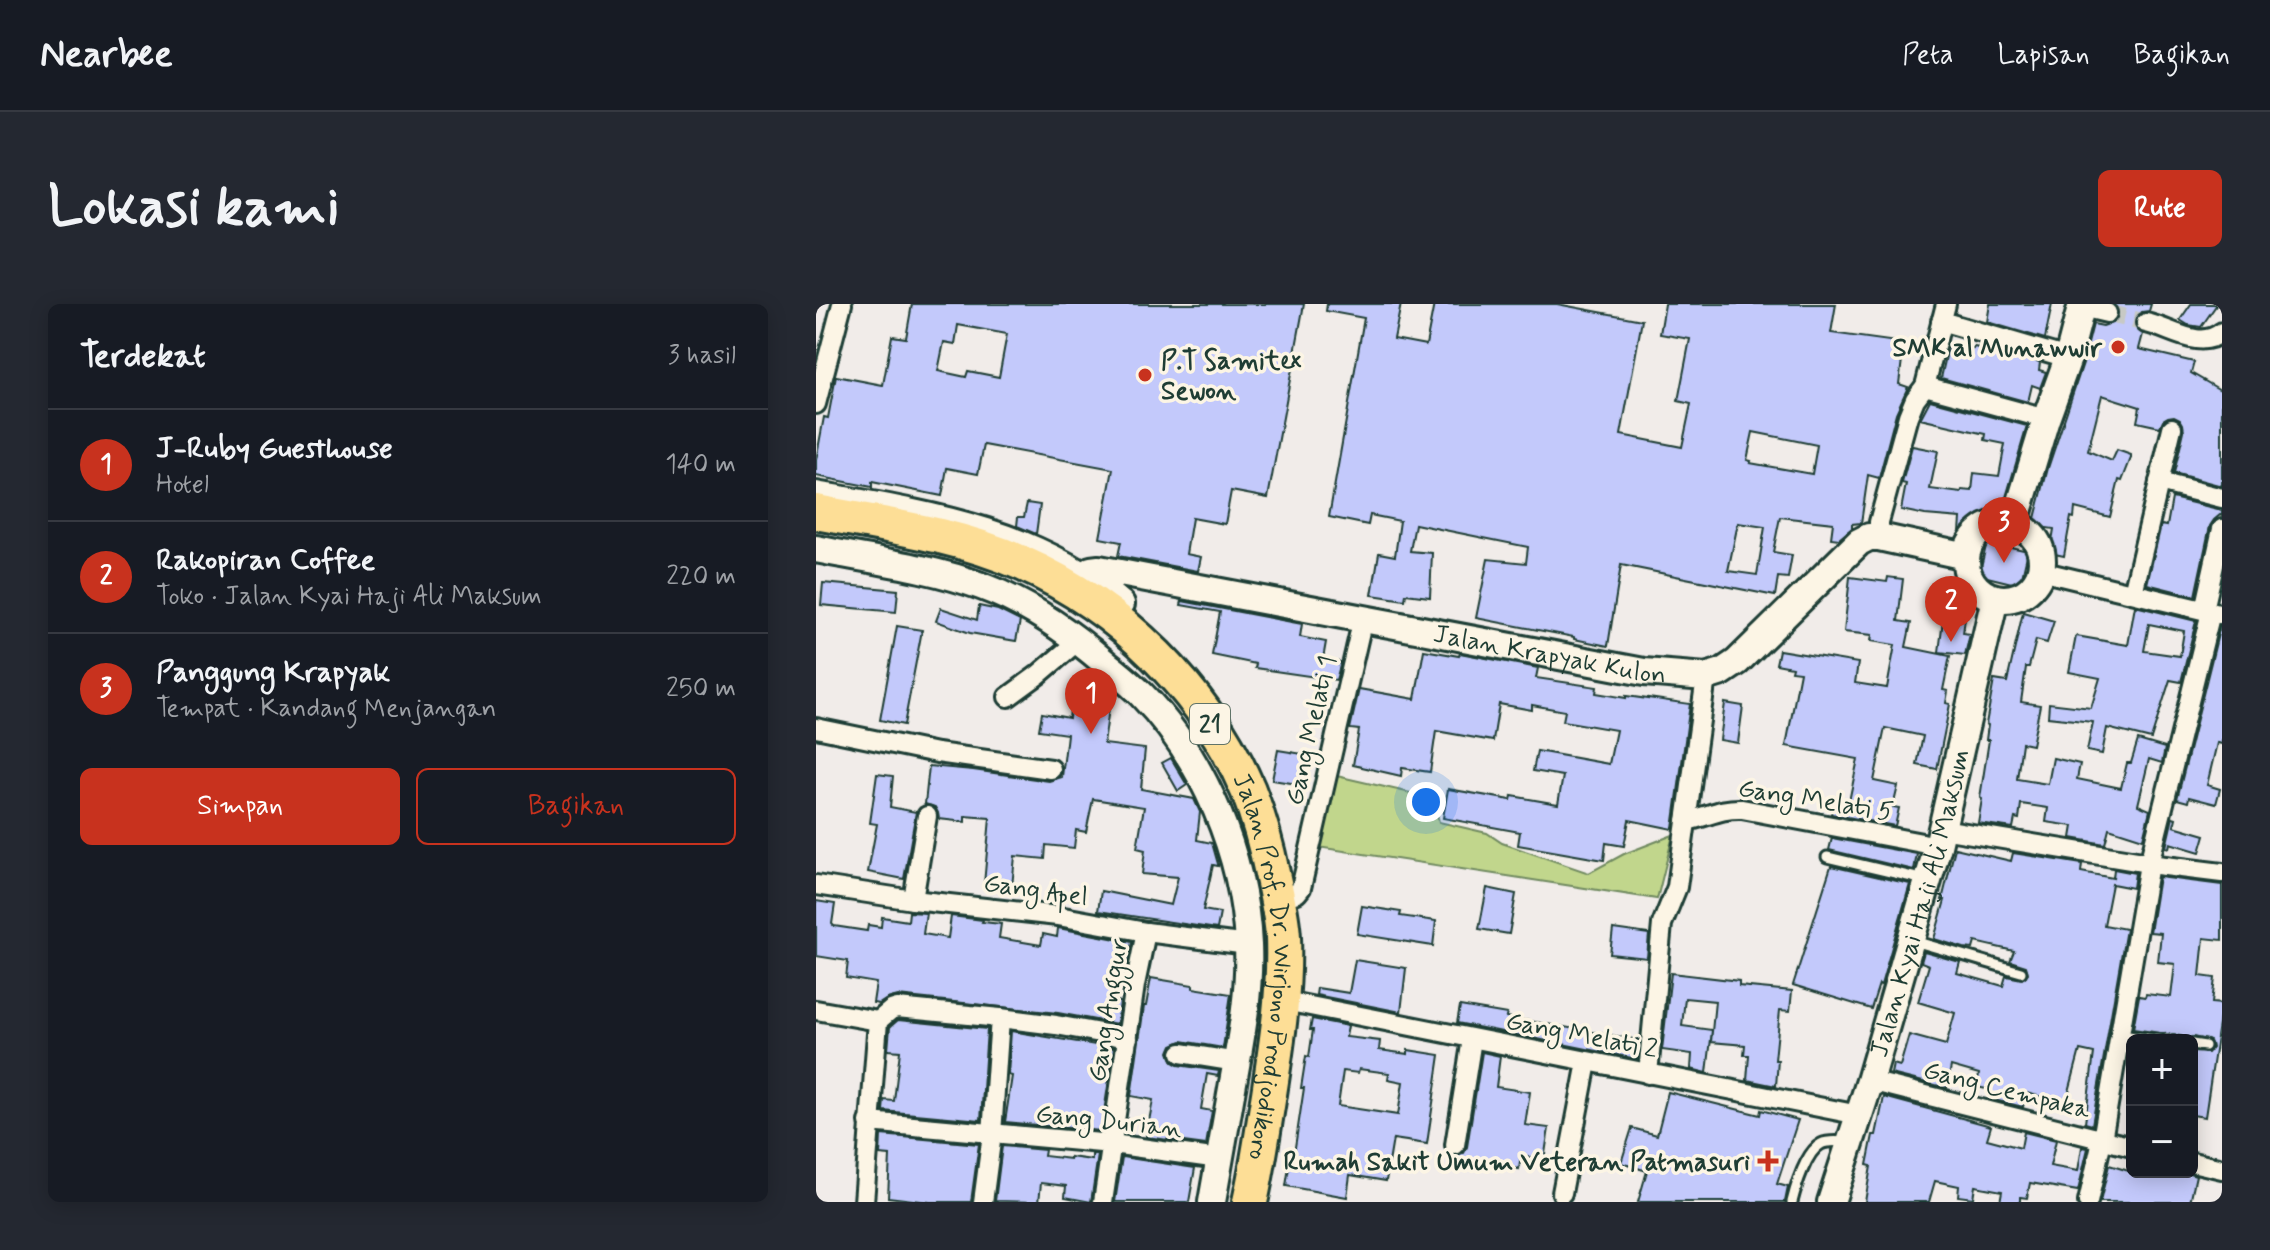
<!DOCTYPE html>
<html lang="id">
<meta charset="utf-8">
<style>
body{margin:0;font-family:Mynerve,sans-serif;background:#242831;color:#f1f3f6}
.controls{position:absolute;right:24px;bottom:24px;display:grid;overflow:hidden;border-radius:12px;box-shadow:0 4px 20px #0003}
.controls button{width:72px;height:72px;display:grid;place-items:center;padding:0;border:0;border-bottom:2px solid #363941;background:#171b24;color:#f1f3f6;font:40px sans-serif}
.you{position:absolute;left:610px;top:498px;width:28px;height:28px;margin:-20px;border:6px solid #fff;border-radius:50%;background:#1a73e8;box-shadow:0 0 0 12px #1a73e833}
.badge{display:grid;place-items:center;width:52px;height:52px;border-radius:50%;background:#c8321e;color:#fff;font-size:26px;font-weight:700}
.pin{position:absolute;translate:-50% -66px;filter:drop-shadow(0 2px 4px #0008)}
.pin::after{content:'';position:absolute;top:42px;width:28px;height:24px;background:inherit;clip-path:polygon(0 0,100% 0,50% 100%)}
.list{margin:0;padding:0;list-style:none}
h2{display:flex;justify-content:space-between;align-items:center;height:104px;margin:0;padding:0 32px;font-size:34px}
h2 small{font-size:26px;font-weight:400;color:#9ea1a6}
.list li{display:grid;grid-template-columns:52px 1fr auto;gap:24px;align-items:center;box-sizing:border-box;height:112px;padding:0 32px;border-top:2px solid #363941}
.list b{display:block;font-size:30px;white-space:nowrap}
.list p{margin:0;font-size:26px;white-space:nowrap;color:#9ea1a6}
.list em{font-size:26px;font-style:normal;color:#9ea1a6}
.actions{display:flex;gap:16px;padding:24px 32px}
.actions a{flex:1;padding:18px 0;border:2px solid #c8321e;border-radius:12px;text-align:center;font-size:28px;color:#c8321e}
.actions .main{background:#c8321e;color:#fff}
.map{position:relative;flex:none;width:1406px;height:898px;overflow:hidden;border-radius:12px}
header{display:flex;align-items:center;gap:48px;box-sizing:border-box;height:112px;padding:0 40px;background:#171b24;border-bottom:2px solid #363941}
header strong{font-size:38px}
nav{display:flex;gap:44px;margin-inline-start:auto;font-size:28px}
.intro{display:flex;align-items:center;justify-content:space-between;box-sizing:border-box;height:192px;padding:0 48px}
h1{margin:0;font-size:56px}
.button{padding:20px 36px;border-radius:12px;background:#c8321e;color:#fff;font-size:28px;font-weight:700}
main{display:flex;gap:48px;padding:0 48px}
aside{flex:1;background:#171b24;border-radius:12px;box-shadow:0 4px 20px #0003}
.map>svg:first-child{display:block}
.green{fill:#c1d68c;stroke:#708a60;stroke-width:2}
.building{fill:#c3c9fb;stroke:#1f3d34;stroke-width:2;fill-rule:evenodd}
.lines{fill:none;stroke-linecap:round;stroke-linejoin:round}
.street-tunnel{stroke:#c7c9c5;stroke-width:18;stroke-dasharray:18 9;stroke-linecap:butt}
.lane-casing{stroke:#1f3d34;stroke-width:15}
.street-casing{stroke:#1f3d34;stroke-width:24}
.secondary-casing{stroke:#1f3d34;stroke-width:32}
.highway-casing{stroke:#1f3d34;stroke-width:40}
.lane{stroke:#fcf5e5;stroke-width:9}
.street{stroke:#fcf5e5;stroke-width:18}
.secondary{stroke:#fcf5e5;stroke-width:26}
.highway{stroke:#fdde96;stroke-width:34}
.poi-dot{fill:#c8321e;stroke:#fcf5e5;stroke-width:3}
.labels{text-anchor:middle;stroke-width:7;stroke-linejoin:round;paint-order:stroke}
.shield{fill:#fcf5e5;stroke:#617469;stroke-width:2}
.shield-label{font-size:24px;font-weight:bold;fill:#1f3d34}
.poi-label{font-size:26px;font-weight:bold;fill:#1f3d34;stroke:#fcf5e5;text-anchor:end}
.street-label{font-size:26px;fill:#1f3d34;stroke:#fcf5e5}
</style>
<header>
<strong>Nearbee</strong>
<nav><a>Peta</a><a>Lapisan</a><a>Bagikan</a></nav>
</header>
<div class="intro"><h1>Lokasi kami</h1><a class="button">Rute</a></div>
<main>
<aside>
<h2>Terdekat<small>3 hasil</small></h2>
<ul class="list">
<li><span class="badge">1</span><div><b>J-Ruby Guesthouse</b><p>Hotel</p></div><em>140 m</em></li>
<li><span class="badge">2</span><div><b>Rakopiran Coffee</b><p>Toko · Jalan Kyai Haji Ali Maksum</p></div><em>220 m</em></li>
<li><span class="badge">3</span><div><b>Panggung Krapyak</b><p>Tempat · Kandang Menjangan</p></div><em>250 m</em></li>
</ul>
<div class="actions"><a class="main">Simpan</a><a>Bagikan</a></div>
</aside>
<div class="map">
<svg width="1406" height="898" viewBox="0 0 1406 898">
<rect width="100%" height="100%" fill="#f1ece9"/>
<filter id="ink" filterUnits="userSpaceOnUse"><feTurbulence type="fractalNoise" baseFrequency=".0125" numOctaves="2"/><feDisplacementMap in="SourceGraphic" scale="16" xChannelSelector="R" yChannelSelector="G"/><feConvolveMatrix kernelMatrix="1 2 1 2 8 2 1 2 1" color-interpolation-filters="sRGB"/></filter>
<g filter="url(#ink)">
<polygon class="green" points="512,470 617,494 623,518 671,529 686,539 773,569 808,550 857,531 841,595 495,542"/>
<g class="building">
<path d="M96,0h392l-36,194 -37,-7 -6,33 -33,-6 -6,36 15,3 -3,14 -80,-15 3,-14 -21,-4 13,-69 -129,-24 -6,29 -31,-6 -5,28 -70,-14v5l-56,-11v-16l8,-43 4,1 8,-42 47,9 9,-49 14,2zM142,21l49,9 -8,43 -31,-6 -2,6 -28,-6 6,-29 11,2z"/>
<path d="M511,0h74l-7,35 32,6 8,-41h123l85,16 -21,115 61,12 9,-43 -13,-3 12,-62 -30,-5 5,-30h171l-5,29 73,10 -5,41 9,3 -12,26 -17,65 -11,-3 -7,48 -9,1v4l-13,11 -8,-1 2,-15 -53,-6 -7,35 19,3 -4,23 -10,-1 -3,19 -154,-31 -13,81 -34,-7v-2l-98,-19 12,-59 38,4 2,-16 -113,-23 -5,27 22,2 -2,44 -24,-3 -1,6 -33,-5 7,-42 16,3 5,-35 -30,-6 -2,10 -39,-8 35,-199 -38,-7zM937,128l64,13 -5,29 -62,-11 1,-2 -4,-1zM922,219l27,4 -8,48 -29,-4z"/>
<polygon points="1174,0 1236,0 1229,35 1171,18"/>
<polygon points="1299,0 1335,0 1333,7 1326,8 1319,15 1319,23 1327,30 1323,45 1378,58 1375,69 1406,87 1406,182 1358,169 1368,127 1367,120 1364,115 1358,112 1352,113 1347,116 1344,123 1321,118 1324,103 1286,91 1272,147 1296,157 1301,146 1315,151 1315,154 1306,177 1303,176 1294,213 1259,204 1258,214 1255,213 1248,252 1234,249 1238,225 1217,222 1232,164 1267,59 1277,20 1287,22 1299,18 1303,11"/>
<polygon points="1375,0 1401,0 1385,23 1372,21 1364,16"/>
<polygon points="1133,39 1157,45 1158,43 1163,44 1164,41 1224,58 1223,66 1230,68 1224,84 1216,81 1212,98 1125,74"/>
<polygon points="1114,96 1211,122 1183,217 1183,225 1191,235 1190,242 1212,247 1204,281 1163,271 1173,230 1144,228 1145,214 1109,211 1085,206 1090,180 1086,179 1096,142 1122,147 1114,185 1145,189 1146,186 1156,187 1158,169 1183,172 1189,140 1169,136 1170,130 1104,115"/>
<polygon points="1356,194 1406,206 1406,212 1404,211 1398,216 1394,222 1379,292 1331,280 1345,221 1351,222"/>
<polygon points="211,199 224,201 220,230 201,222 202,213 208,213"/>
<polygon points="1034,273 1071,278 1072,273 1087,275 1082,317 1095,319 1090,343 1134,352 1127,386 1132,387 1130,399 1134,400 1121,465 1101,461 1107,432 1069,424 1058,477 1082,482 1077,503 1083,504 1079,522 1015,510 1017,499 1032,502 1042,455 970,442 984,368 975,367 976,363 960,360 963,346 1042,359 1039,379 1071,384 1079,341 1055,337 1056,331 1028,328"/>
<polygon points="7,279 82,286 80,308 5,301"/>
<polygon points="1127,288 1152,292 1147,329 1154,330 1149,351 1123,348 1128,308 1124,308"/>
<polygon points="366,297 486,320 484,333 510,338 507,355 525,358 520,376 439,364 440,360 396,351 404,308 365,301"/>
<polygon points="163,302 182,306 204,317 200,337 154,329 120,317 125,304 161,316"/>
<path d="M1319,302l61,15 -15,61 -11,-2 -19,59 -44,-11 -5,26 -15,-3 6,-29 -45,-5 1,-14 42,5 9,-30 -31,-6 7,-36 52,9zM1333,320l35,7 -4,25 -36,-5z"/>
<polygon points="1207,308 1238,317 1231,339 1220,336 1213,363 1210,363 1205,398 1224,401 1216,441 1206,439 1201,475 1232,480 1237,454 1264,460 1261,475 1305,484 1311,459 1315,459 1322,436 1349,444 1346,459 1333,455 1322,501 1334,506 1327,535 1293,524 1289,540 1255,534 1257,522 1230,518 1232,504 1205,500 1203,515 1199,514 1197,524 1162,519 1166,495 1164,494 1173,436 1170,436 1172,421 1170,420 1178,376 1191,378"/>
<polygon points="81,322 106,326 88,421 64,416"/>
<polygon points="1404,322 1406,322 1406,440 1401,439 1391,481 1404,485 1400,500 1373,493 1372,498 1361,495"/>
<polygon points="608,346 643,352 644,349 722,364 720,374 781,383 780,389 810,394 810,392 832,395 832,394 874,400 857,525 813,516 808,542 790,539 788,556 702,541 704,528 627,514 632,485 695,496 696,492 742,500 747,472 717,467 721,447 793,460 800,426 747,417 749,407 716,401 716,406 683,400 677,437 620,427 614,468 586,464 585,472 537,461 543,426 534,425 543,385 599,395"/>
<polygon points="255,399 293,404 288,440 329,445 325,485 378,495 384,508 381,536 396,539 402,560 402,562 397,561 387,606 404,609 401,625 282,607 285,587 355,601 362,573 326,570 329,546 321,544 328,503 277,495 270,528 260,526 258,544 230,541 229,555 199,552 196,583 168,580 174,514 149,512 149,518 123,515 122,509 119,503 109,500 113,462 157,466 233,477 246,473 251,430 223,426 226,409 253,414"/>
<polygon points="909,399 927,402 922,439 904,436"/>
<polygon points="462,446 493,451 488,481 456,476"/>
<polygon points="355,454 371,481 362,487 346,459"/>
<polygon points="61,470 77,472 74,503 100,508 88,575 52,568 61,520 54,519"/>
<polygon points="1357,513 1360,514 1358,522 1389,531 1384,548 1354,539 1353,544 1350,543"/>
<polygon points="1016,534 1101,550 1098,566 1013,546"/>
<polygon points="1139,544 1195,557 1197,549 1266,560 1265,568 1297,574 1298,565 1319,569 1317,584 1296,580 1288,621 1310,625 1276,821 1269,819 1278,749 1264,746 1250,799 1210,789 1207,803 1174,795 1175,786 1161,783 1163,770 1135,762 1131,784 1075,770 1077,760 1084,762 1093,731 1130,741 1139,709 1102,698 1113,661 1105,658 1108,648 1144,658 1141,669 1187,682 1190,672 1206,675 1212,669 1210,662 1194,657 1198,647 1159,638 1157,645 1148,644 1118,635 1129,596 1126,596"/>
<polygon points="1015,562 1094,580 1065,681 1063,680 1055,705 977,681"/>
<polygon points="1343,573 1406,581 1406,636 1388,634 1384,672 1399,674 1396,699 1406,700 1389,813 1376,811 1379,773 1376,772 1376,748 1392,749 1396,744 1394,737 1377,733 1370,735 1364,735 1365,732 1317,725 1323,692 1329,693 1330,690 1355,693 1359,660 1342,658 1345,629 1334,628"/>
<polygon points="671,584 700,590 693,630 663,625"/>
<polygon points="0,597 19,600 16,620 18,622 51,627 52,621 65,623 66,613 92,617 93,608 110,609 107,630 132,634 135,612 167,616 166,618 185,620 183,634 225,641 227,630 241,633 242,624 316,638 312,658 307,657 301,697 304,698 301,720 242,709 82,692 71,695 63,700 57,699 60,679 30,674 32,657 0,652"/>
<polygon points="546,602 585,608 584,612 620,617 617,642 541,630"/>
<polygon points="797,625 833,630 831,654 794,650"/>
<polygon points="539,656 590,664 585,708 500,691 501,684 533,689"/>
<polygon points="855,669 923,677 923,682 976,687 974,707 964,706 959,756 962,756 960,782 931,776 933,751 928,751 929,741 895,738 899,697 869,694 866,722 896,726 891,769 875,765 876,750 846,746"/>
<polygon points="335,674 377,681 377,684 415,690 407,744 366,737 356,741 353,748 357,758 362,761 403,767 402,772 391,770 385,805 396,807 390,841 330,833 337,796 315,792 328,702 330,702"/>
<polygon points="644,702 691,710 690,713 823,736 821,755 641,719"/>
<path d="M496,715l36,7 -2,11 34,4 -1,9 29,4v-4l32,5 -13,89 -34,-5 -7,42 -36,-6 -3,22 -61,-11 3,-19h3l12,-79h-3l5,-32 3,1 4,-27h-3zM543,765l30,4 -1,6 15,3 -5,33 -60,-9 5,-35 15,2z"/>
<polygon points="82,716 171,725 165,816 67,807 68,796 78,797 84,747 72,746 74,723"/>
<polygon points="195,727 298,744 285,827 189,818 196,772 192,771"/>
<polygon points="666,748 684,752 680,783 714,788 709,821 733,824 728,856 705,852 703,865 640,856 640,853 648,849 651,843"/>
<polygon points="852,788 944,811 945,806 982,816 961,880 972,883 969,898 822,898 831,867 805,859 816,824 841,831"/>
<polygon points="1068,793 1175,822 1171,835 1205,844 1208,828 1240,836 1234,862 1262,867 1266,843 1272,844 1262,887 1214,879 1211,894 1204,893 1204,898 1184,898 1186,887 1159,882 1157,894 1142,892 1143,882 1119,877 1113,898 1049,898 1055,862 1051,861 1057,831 1060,831"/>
<polygon points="65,831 163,840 155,898 114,898 72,893 74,852 64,851"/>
<polygon points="186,842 229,846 228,852 254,855 254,853 276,856 276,850 282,851 275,898 249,893 250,882 225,879 223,898 179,897"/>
<polygon points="306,853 379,864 373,898 299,898"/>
<polygon points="1293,861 1316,868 1370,868 1380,871 1374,898 1284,898"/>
</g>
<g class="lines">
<polyline class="street-tunnel" points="1291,9 1330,19"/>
<g class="lane-casing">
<g id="lane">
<polyline points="1011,553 1109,576"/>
<polyline points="1098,637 1205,668"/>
<polyline points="1304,731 1344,736"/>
<polyline points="1376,740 1389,742"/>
<path d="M976,898c4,-16 14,-50 29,-58 8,-4 17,-2 26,-2"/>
</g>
</g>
<g class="street-casing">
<g id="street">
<polyline points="1265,3 1291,9"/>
<polyline points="1125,17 1252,54"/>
<path d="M1330,19c25,5 53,28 76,9"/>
<polyline points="1109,82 1230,115"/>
<polyline points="0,100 26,0"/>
<polyline points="1343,178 1406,194"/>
<polyline points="1063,233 1063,218 1092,112 1099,95 1109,82 1130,0"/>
<polyline points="1224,267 1403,310"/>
<polyline points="1317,289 1356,124"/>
<polyline points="1388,306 1406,225"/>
<polyline points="192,393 222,371 263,336"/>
<polyline points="0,424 121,449 235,465"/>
<path d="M870,517c21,-4 34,-13 56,-12l196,37"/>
<polyline points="1126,525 1333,559"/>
<polyline points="1333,560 1406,569"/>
<polyline points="0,581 97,596 242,612 330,628 432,641"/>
<polyline points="475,591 481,589 485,584 547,314"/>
<polyline points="97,596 111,512"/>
<polyline points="479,699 1043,811"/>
<polyline points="0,706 62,717"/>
<polyline points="184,714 240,721 312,734"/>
<polyline points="62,717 75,706 81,704 184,714 176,830 167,898"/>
<polyline points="365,749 421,758"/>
<polyline points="832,770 846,620 861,583 890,373"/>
<polyline points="1054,777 1316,843"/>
<polyline points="53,818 296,840 403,855"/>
<polyline points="639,841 656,735"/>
<polyline points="1376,858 1406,865"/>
<polyline points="746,889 771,758"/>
<polyline points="48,898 62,717"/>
<polyline points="287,898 319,681 330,628"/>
<polyline points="1272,898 1286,836 1333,560 1395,308"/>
</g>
</g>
<g class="secondary-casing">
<g id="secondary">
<path d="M0,191c107,19 220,35 305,109"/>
<circle cx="1188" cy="257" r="38"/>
<polyline points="1198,221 1230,115 1252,54 1266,0"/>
<path d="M0,245c55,11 113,18 165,37 47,17 86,44 123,76 12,10 25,20 37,32 63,64 103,161 107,251 2,45 -6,88 -14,132 -7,42 -15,83 -22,125"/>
<path id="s1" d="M268,272l7,-6 8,-1 545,103 62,5 16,-5 15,-10 122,-120 10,-5h10l87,19"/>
<path id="s2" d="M1015,898l39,-121 68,-235 57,-248"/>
</g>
</g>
<g class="highway-casing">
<g id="highway">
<path id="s3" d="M0,208c69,13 140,22 206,51 98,43 184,128 226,227 11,28 19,58 25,88 4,19 9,39 10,59 2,53 -6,105 -14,157 -6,36 -11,72 -19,108"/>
</g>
</g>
<use href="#lane" class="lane"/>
<use href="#street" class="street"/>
<use href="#secondary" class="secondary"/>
<use href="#highway" class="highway"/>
</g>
</g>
<g class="poi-dot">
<circle cx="1302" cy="43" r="8"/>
<circle cx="329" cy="71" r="8"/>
<path d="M948 845h8v8h8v8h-8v8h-8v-8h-8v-8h8z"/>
</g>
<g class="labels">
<rect class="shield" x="374" y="400" width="40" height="40" rx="6"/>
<g class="shield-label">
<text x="394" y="428">21</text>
</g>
<g class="poi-label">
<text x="1286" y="52">SMK al Munawwir</text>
<text x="345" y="65" text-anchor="start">P.T Samitex<tspan x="345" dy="30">Sewon</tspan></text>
<text x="934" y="866">Rumah Sakit Umum Veteran Patmasuri</text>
</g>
<g class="street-label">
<text dy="9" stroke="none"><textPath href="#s1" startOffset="476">Jalan Krapyak Kulon</textPath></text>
<text transform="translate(494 426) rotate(-77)" y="9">Gang Melati 1</text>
<text transform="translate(1000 495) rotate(9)" y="9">Gang Melati 5</text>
<text transform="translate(220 585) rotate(8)" y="9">Gang Apel</text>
<text dy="9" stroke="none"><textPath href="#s2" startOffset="312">Jalan Kyai Haji Ali Maksum</textPath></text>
<text dy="9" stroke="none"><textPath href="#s3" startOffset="720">Jalan Prof. Dr. Wirjono Prodjodikoro</textPath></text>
<text transform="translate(291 706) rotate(-81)" y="9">Gang Anggur</text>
<text transform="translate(766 730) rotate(11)" y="9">Gang Melati 2</text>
<text transform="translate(1191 785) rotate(14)" y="9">Gang Cempaka</text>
<text transform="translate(293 816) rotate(6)" y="9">Gang Durian</text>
</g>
</g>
</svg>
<div class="controls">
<button>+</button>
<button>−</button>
</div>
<div class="you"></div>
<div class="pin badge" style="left:275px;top:430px">1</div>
<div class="pin badge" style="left:1135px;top:338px">2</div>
<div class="pin badge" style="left:1188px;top:259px">3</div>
</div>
</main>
